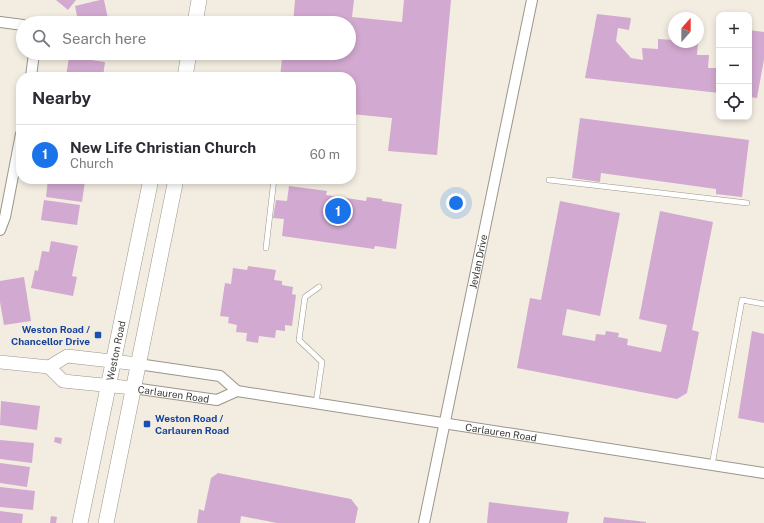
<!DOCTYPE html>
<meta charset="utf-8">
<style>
body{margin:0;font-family:"Public Sans",sans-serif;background:#f7f7f7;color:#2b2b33}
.controls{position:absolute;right:12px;top:12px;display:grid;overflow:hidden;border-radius:8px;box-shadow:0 2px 6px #0003}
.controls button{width:36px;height:36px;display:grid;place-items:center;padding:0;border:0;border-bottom:1px solid #e1e1e2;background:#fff;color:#2b2b33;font:20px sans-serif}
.compass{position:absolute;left:668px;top:12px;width:36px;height:36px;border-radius:50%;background:#fff;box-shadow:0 2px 6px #0003;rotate:21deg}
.you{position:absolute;left:456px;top:203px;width:14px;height:14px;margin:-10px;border:3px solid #fff;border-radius:50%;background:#1a73e8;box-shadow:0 0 0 6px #1a73e833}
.badge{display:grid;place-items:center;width:26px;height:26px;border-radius:50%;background:#1a73e8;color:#fff;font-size:13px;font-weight:700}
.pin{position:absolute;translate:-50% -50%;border:2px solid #fff;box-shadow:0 1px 4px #0006}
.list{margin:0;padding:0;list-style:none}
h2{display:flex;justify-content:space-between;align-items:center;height:52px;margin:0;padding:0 16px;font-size:17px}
h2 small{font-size:13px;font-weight:400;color:#7c7c81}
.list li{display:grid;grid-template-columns:26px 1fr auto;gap:12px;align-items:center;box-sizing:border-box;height:60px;padding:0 16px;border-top:1px solid #e1e1e2}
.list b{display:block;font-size:15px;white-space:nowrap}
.list p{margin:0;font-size:13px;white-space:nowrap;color:#7c7c81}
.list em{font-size:13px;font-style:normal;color:#7c7c81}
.icon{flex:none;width:22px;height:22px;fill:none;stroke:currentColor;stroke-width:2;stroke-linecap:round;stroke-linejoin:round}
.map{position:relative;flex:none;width:764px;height:523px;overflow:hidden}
.search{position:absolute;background:#fff;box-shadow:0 2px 6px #0003;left:16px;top:16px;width:340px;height:44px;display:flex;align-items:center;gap:10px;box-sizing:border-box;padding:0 14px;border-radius:22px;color:#7c7c81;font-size:15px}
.panel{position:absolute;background:#fff;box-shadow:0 2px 6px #0003;left:16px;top:72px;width:340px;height:112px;border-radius:16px}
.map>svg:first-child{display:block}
.building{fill:#d2a9d0}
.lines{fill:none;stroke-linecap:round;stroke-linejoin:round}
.service-casing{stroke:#9b968b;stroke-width:6}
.minor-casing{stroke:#9b968b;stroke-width:12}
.tertiary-casing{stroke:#9b968b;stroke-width:14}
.secondary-casing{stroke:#9b968b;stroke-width:16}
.service{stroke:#fff;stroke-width:5}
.minor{stroke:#fff;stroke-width:10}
.tertiary{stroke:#fff;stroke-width:13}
.secondary{stroke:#fff;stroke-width:15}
.transit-dot{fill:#1a4fb4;stroke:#f3ede1;stroke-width:1.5}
.labels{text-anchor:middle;stroke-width:4;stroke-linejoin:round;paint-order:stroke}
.street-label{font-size:10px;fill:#3d3b36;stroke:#f3ede1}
.transit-label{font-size:10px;font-weight:bold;fill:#164399;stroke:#f3ede1;text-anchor:end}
</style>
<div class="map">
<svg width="764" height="523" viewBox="0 0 764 523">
<rect width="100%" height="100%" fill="#f3ede1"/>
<g class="building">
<polygon points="56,0 76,0 68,10"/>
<polygon points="100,0 104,0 109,23 70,23 69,18 77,16 75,6"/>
<polygon points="295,0 354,0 352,17 402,22 404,0 451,0 437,155 388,151 392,118 351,114 351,77 280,77 282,59 289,59 290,53 349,53 349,23 293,23"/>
<polygon points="597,14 631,18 629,30 618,28 616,41 631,58 643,60 642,48 658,49 658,39 674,40 674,42 698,42 697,55 709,55 708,68 719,68 719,93 585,78"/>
<polygon points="749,30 764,32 764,59 757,98 749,97"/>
<polygon points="76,53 91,53 91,54 77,57"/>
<polygon points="69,57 105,62 103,77 66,77"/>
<polygon points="580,118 749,140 742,197 716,194 716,189 601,173 600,182 572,178"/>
<polygon points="48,179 85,181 82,202 46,197"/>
<polygon points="289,186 327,191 326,195 366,201 367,197 382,199 382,201 402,204 396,249 375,246 374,249 282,236 284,219 273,218 276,200 287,201"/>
<polygon points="44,200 80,205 77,225 41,220"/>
<polygon points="560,201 620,213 600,316 567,309 562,335 595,341 596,334 605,335 606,331 619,333 618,337 628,339 627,345 661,352 667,325 639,319 660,211 713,222 692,330 699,332 687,393 677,399 517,368 530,298 541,300"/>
<polygon points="51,241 78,246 72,276 77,277 73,296 31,288 35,270 38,271 42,251 49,252"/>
<polygon points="248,266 276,270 274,280 282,281 282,285 293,287 292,294 296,295 292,326 285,325 285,331 276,330 275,338 259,336 258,343 246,341 247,333 236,332 237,325 228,323 229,317 220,316 225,283 231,284 233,268 247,270"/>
<polygon points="24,277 31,321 4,325 0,302 0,281"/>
<polygon points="752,331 764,334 764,423 738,418"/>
<polygon points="1,401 40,406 37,430 0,425"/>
<polygon points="55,437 62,438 61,444 54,442"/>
<polygon points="0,440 34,443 32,463 0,459"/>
<polygon points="0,463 30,467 27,487 0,483"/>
<polygon points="218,473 351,499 358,508 355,523 277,523 241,516 240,523 197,523 199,509 204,511 211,478"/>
<polygon points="0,487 35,491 33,510 0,507"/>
<polygon points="489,502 569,512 567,523 487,523"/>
<polygon points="0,511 23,514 22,523 0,523"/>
<polygon points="51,516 57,517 56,523 50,523"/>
<polygon points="604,517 646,522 646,523 603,523"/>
</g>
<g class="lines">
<g class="service-casing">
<g id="service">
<polyline points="549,180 747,203"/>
<polyline points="266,248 274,179"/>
<polyline points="316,403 322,362 299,340 305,297 319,287"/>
<polyline points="712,465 742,300 764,304"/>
</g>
</g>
<g class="minor-casing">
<g id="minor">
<polyline points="0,22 23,25"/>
<polyline points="31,77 34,53"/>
<polyline points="0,230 5,217 21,134"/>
<polyline points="138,364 220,376 237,391"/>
<path id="s1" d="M133,388l84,12 20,-9 527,82"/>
<path id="s2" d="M424,523l108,-523"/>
</g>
</g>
<g class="tertiary-casing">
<g id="tertiary">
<polyline points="0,362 49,367 67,356 138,364"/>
<polyline points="49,367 63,381 133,388"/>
</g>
</g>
<g class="secondary-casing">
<g id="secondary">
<polyline points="195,23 199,0"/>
<polyline points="185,77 189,53"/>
<path id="s3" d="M80,523l71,-344"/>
<polyline points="106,523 176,179"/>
</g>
</g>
<use href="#service" class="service"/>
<use href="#minor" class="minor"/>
<use href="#tertiary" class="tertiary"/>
<use href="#secondary" class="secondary"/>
</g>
<g class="transit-dot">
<rect x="94" y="331" width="8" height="8" rx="2"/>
<rect x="143" y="420" width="8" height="8" rx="2"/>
</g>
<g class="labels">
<g class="street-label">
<text dy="4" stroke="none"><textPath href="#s2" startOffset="267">Jevlan Drive</textPath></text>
<text dy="4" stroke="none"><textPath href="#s3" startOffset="176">Weston Road</textPath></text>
<text dy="4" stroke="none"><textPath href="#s1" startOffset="41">Carlauren Road</textPath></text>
<text dy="4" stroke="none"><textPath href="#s1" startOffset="374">Carlauren Road</textPath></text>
</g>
<g class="transit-label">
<text x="90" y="333">Weston Road /<tspan x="90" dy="12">Chancellor Drive</tspan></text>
<text x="155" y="422" text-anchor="start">Weston Road /<tspan x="155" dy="12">Carlauren Road</tspan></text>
</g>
</g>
</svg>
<div class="controls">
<button>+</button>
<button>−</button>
<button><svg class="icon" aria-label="locate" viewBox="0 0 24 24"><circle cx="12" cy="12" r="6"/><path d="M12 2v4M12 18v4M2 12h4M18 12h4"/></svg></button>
</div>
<svg class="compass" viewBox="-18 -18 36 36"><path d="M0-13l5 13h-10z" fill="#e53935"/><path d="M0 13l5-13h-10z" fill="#7c7c81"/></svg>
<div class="you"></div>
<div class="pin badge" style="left:338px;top:211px">1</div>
<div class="search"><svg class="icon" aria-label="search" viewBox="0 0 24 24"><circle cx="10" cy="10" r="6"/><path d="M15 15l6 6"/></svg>Search here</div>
<section class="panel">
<h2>Nearby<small></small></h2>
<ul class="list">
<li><span class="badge">1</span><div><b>New Life Christian Church</b><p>Church</p></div><em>60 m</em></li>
</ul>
</section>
</div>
